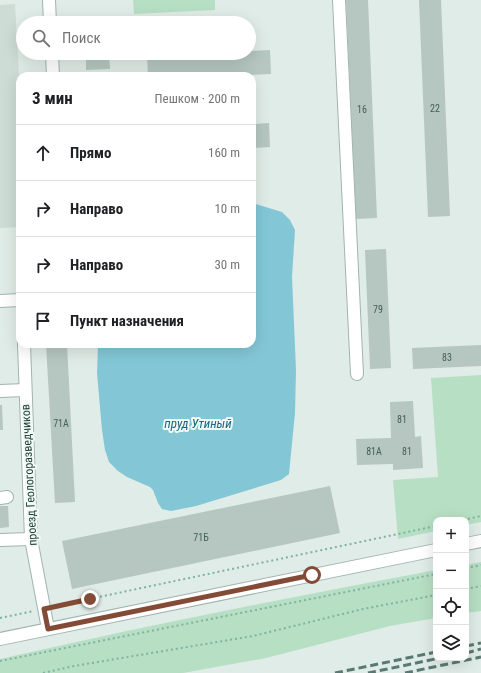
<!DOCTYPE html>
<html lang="ru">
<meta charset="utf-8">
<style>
body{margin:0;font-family:"Roboto Condensed",sans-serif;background:#f6f6f6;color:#202124}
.controls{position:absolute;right:12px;bottom:12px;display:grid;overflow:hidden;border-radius:8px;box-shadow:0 4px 16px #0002}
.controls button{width:36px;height:36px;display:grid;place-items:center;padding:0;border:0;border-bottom:1px solid #e0e0e0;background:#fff;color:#202124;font:20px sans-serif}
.stop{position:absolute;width:12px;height:12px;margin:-9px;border:3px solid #834b36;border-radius:50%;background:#fff}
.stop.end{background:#834b36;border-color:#fff;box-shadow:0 1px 4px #0008}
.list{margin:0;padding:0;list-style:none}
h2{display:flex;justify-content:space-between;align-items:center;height:52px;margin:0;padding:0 16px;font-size:17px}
h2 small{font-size:13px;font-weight:400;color:#757577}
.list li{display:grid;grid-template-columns:26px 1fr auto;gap:12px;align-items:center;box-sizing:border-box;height:56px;padding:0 16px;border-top:1px solid #e0e0e0}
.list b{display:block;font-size:15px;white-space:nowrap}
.list em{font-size:13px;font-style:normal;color:#757577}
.icon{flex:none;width:22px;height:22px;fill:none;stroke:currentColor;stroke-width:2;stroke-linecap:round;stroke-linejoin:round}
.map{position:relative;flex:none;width:481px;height:673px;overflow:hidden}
.search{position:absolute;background:#fff;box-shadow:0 4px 16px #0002;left:16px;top:16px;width:240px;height:44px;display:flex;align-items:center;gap:10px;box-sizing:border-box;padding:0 14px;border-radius:22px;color:#757577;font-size:15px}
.panel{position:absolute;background:#fff;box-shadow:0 4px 16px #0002;left:16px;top:72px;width:240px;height:276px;border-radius:12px}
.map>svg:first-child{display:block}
.built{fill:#cedcd6}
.green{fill:#b7dfc3}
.water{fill:#83c7d6}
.building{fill:#b5c7c0}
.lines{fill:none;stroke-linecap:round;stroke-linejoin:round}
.minor-casing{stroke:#a2b4af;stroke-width:14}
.path{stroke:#7eb2a3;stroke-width:2;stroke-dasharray:2 3;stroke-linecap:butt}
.minor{stroke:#fff;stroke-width:12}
.rail{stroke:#597a72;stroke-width:3;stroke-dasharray:8 4;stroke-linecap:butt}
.route{stroke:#834b36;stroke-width:5}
.labels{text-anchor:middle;stroke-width:4;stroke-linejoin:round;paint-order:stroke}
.number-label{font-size:10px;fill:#446059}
.street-label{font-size:12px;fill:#1f3e37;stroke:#f1f9f5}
.water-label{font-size:13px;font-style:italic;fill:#156a7f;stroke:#f1f9f5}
</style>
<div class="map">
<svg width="481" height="673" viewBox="0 0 481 673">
<rect width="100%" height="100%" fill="#e0ece7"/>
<polygon class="built" points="15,4 20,92 20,227 0,228 0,5"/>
<g class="green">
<polygon points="133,0 215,0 215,10 134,14"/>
<polygon points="481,375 481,522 466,525 466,520 436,520 436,531 398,539 393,480 438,477 431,378"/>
<polygon points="481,562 481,611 466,613 466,565"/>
<path d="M436,570v48l-46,8 -124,32 -83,15h-183v-14c145,-33 290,-62 436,-89z"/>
</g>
<polygon class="water" points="252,203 282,212 290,220 295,230 292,277 296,370 295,413 289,474 281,480 196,506 171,511 162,509 158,503 153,490 150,487 127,477 118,471 109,462 105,450 102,430 97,373 98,344 252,344"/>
<g class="building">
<polygon points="346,0 368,0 377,218 356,219"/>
<polygon points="419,0 441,0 450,216 428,217"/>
<polygon points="270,50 271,74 223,76 148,76 147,55 200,53 249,53 249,51"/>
<polygon points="109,53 110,69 86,70 86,54"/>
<polygon points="269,123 270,147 252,148 252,124"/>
<polygon points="386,249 391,368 370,369 365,250"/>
<polygon points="46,344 67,344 75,502 55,503"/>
<polygon points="481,345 481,366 413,369 412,348"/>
<polygon points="413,401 415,437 421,436 423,468 393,470 393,464 357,465 356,439 391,438 390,402"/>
<polygon points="0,405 2,405 3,430 0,430"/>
<polygon points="330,486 340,533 72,589 62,541"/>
<polygon points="0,506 8,506 9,527 0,528"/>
</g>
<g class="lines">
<g class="minor-casing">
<g id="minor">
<polyline points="49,0 50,23"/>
<polyline points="339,0 357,374"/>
<polyline points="52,53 53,76"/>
<polyline points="0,301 20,300"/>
<polyline points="24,344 31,539 48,629"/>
<polyline points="0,391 25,390"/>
<polyline points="0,498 7,497"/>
<polyline points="0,540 31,539"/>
<polyline points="466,544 481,541"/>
<polyline points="0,639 436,550"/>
</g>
</g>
<g class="path">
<polyline points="463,520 481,516"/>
<polyline points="466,568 481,565"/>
<polyline points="466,589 481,586"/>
<polyline points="56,606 436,526"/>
<polyline points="0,618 34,611"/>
<polyline points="0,661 436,574"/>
<polyline points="43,673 74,666 253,636 363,609 436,595"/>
</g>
<use href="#minor" class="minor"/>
<g class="rail">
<polyline points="466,646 481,643"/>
<polyline points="466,653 481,649"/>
<polyline points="335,673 436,652"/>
<polyline points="368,673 440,658"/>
<polyline points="405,673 481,657"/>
</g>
</g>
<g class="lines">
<polyline class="route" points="90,599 44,609 48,629 312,575"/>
</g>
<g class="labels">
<g class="number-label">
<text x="435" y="112">22</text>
<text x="362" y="113">16</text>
<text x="378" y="313">79</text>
<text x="447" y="361">83</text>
<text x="402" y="423">81</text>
<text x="61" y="427">71А</text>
<text x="374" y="455">81А</text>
<text x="407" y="455">81</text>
<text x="201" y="541">71Б</text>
</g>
<g class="street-label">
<text transform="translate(29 475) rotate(-93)" y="4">проезд Геологоразведчиков</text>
</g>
<g class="water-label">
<text x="198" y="428">пруд Утиный</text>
</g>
</g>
</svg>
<div class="controls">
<button>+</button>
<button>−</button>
<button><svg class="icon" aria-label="locate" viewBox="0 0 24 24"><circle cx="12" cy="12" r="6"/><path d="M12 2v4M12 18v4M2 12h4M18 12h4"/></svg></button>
<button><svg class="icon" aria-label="layers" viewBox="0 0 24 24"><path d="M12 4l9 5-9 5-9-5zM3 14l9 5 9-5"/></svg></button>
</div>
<div class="stop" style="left:312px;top:575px"></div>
<div class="stop end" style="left:90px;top:599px"></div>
<div class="search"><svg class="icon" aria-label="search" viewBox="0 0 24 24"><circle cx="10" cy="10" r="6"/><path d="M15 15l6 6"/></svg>Поиск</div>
<section class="panel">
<h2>3 мин<small>Пешком · 200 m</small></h2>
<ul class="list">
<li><svg class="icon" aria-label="ahead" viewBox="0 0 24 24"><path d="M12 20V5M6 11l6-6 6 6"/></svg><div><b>Прямо</b></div><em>160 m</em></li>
<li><svg class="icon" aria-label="right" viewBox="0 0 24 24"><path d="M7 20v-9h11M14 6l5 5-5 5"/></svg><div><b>Направо</b></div><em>10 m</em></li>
<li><svg class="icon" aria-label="right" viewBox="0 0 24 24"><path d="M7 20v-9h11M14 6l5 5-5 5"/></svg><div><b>Направо</b></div><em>30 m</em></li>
<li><svg class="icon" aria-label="arrive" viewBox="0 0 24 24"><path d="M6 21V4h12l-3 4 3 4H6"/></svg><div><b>Пункт назначения</b></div></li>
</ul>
</section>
</div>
